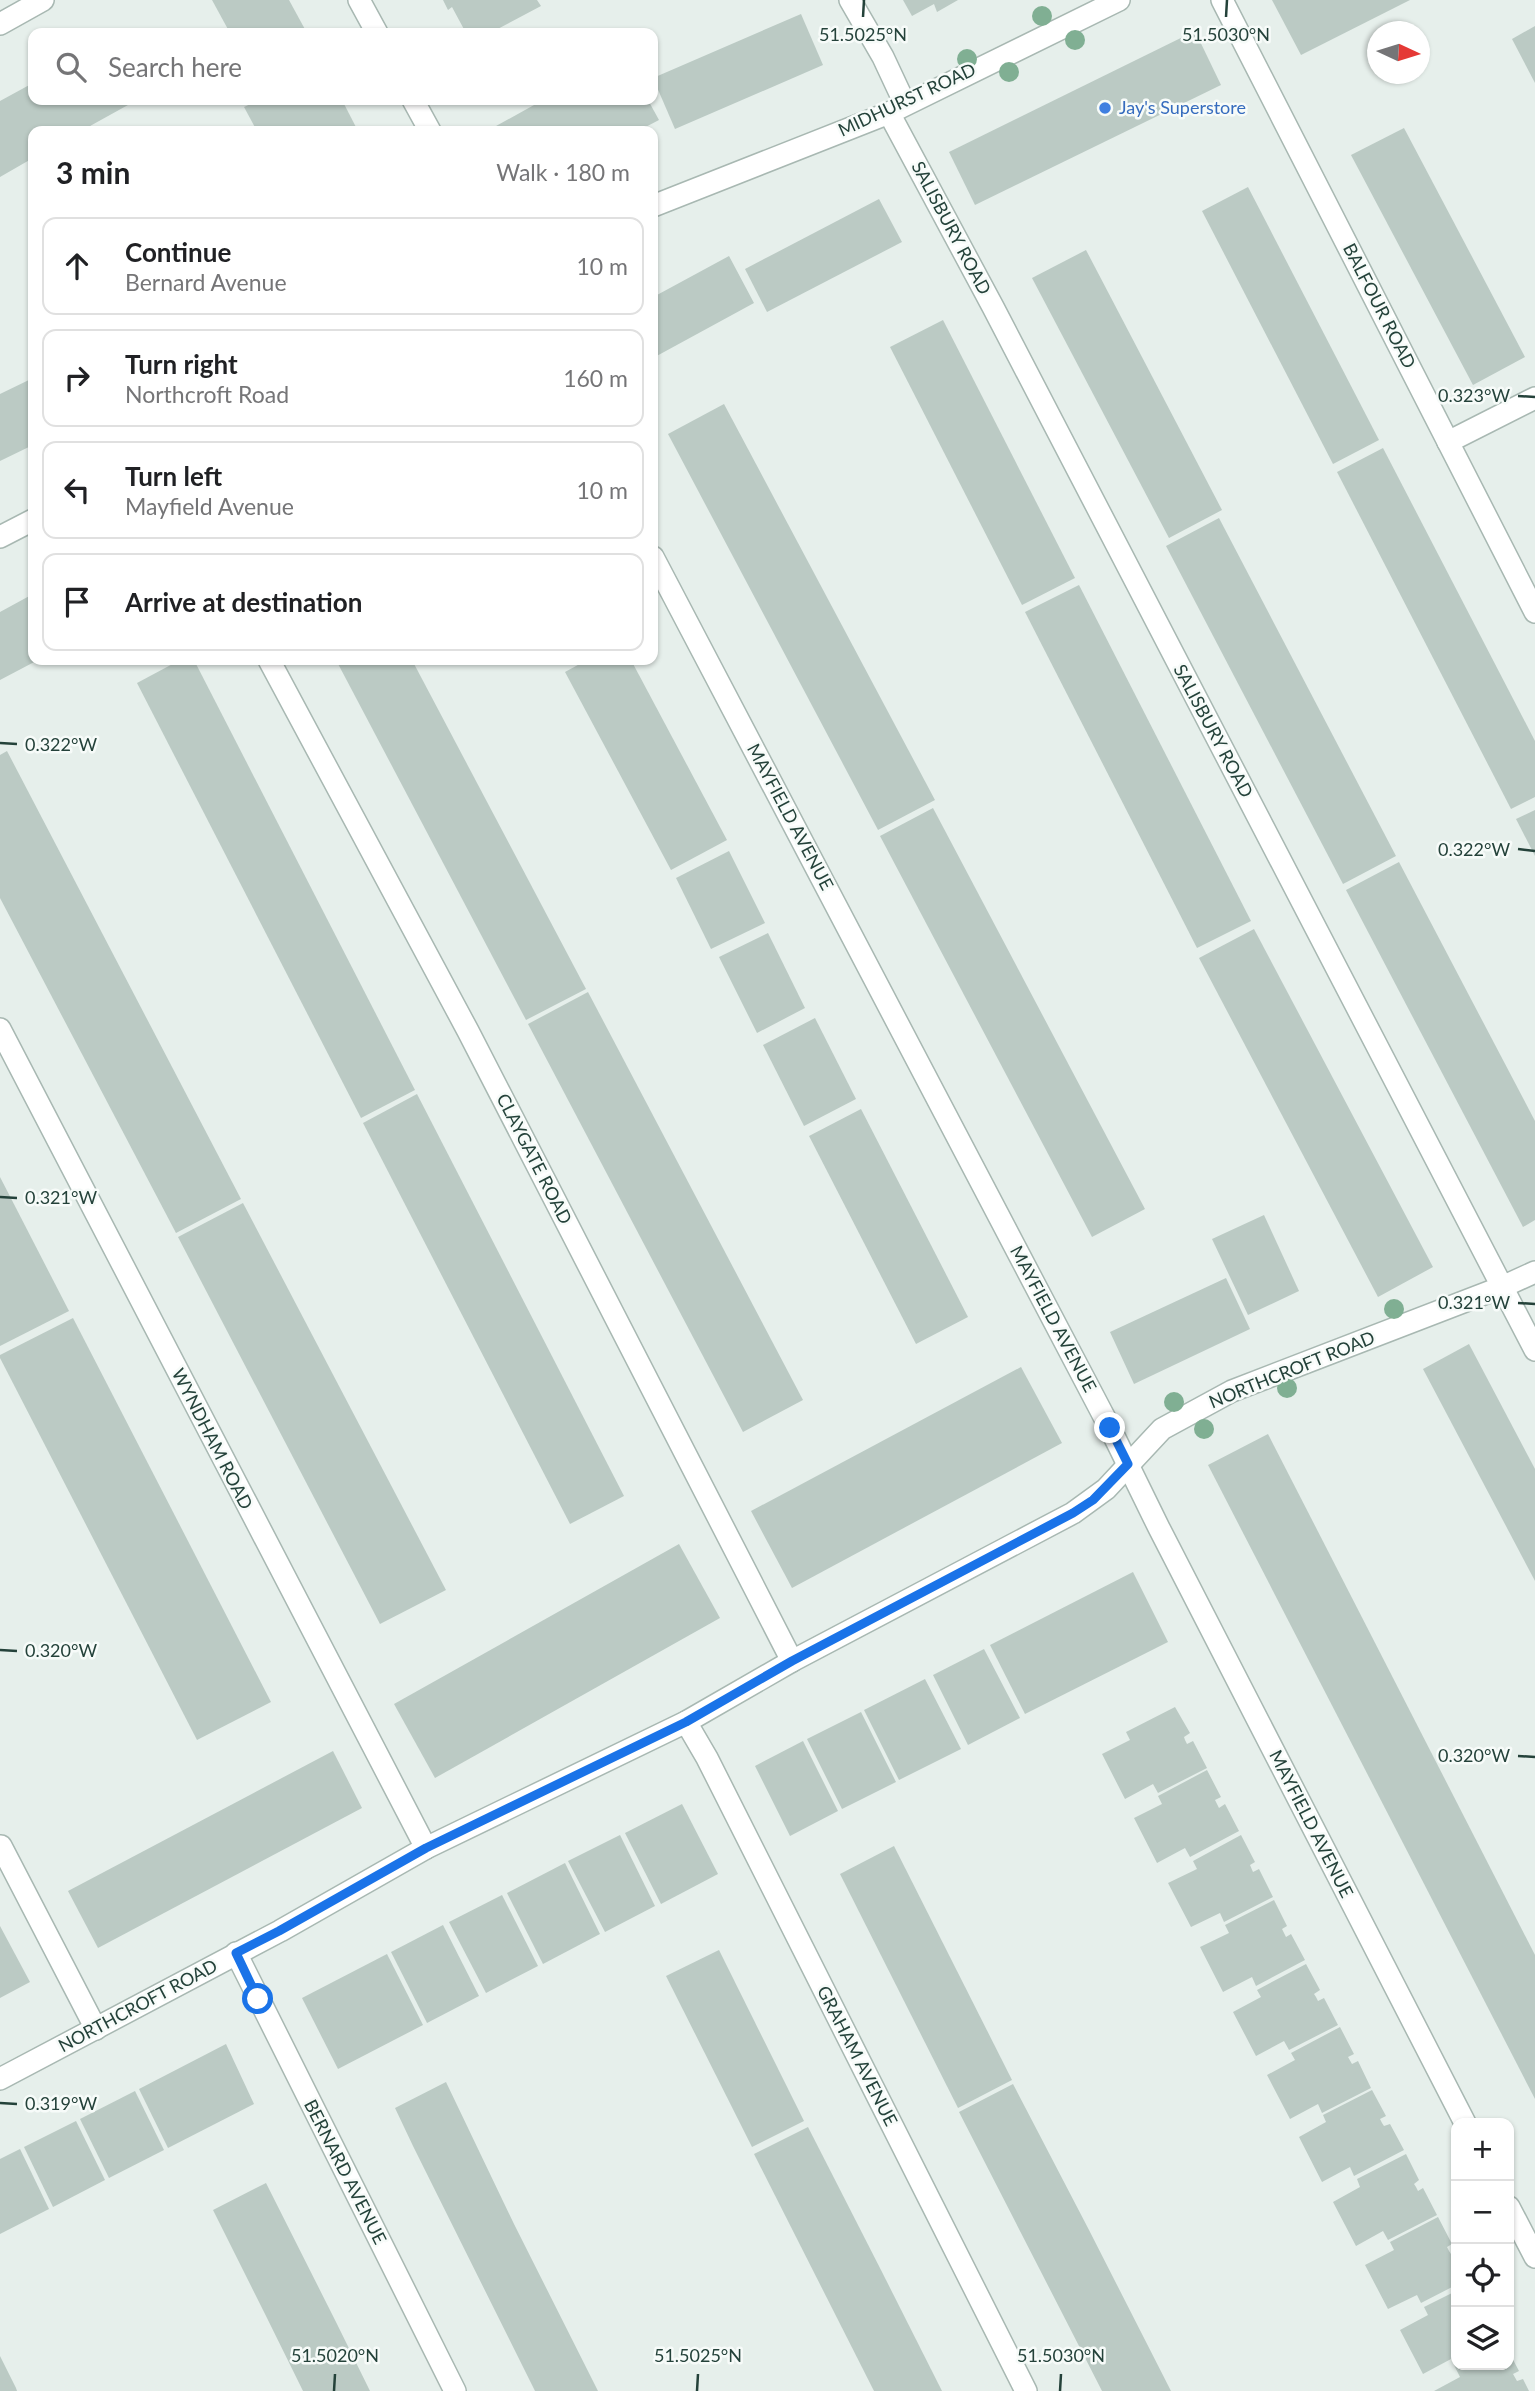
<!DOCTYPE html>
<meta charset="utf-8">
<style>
body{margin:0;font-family:Lato,sans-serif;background:#f6f6f6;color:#202124}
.controls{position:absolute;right:21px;bottom:21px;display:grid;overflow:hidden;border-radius:14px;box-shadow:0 2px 5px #0004}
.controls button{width:63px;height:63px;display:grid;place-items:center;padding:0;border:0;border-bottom:2px solid #e0e0e0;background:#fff;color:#202124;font:35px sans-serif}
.compass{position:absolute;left:1367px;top:21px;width:63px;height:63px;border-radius:50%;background:#fff;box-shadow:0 2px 5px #0004;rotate:94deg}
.stop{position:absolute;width:21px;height:21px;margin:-16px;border:5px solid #1a73e8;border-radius:50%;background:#fff}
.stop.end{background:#1a73e8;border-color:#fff;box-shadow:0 2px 7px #0008}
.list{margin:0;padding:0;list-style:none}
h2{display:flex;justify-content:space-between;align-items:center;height:91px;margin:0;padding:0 28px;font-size:30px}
h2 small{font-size:23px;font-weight:400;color:#757577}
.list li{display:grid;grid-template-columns:46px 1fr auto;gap:21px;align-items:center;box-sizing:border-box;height:98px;margin:0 14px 14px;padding:0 14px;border:2px solid #e0e0e0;border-radius:14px}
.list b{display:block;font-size:26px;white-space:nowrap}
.list p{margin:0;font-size:23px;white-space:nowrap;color:#757577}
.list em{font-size:23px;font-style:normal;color:#757577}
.icon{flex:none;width:38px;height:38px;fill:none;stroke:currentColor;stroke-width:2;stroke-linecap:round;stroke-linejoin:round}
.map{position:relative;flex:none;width:1535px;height:2391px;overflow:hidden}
.search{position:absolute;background:#fff;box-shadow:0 2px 5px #0004;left:28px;top:28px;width:630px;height:77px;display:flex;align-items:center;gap:18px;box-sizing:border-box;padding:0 24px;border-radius:14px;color:#757577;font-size:26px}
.panel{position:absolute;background:#fff;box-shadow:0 2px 5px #0004;left:28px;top:126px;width:630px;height:539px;border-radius:14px}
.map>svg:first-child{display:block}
.building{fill:#bbcac4}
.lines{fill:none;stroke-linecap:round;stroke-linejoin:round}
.minor-casing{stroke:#a8b8b2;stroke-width:24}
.minor{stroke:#fff;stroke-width:21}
.tree{fill:#80af93}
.route{stroke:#1a73e8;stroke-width:9}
.ticks{fill:none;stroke:#24423a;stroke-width:2.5}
.shop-dot{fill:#3f7fe0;stroke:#f7fbf9;stroke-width:2.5}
.labels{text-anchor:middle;stroke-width:5;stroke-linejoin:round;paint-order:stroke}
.street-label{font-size:18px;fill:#24423a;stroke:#f7fbf9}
.shop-label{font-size:18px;fill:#366cbe;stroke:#f7fbf9;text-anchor:start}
.ticks-label{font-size:18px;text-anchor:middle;fill:#24423a;stroke:#f7fbf9;stroke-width:5;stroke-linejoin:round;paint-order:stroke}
</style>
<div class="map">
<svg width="1535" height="2391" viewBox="0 0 1535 2391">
<rect width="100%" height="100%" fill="#e6efeb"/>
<g class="building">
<polygon points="212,0 289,0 307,33 230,33"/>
<polygon points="443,0 537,0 541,6 490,33 466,33 452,7 448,10"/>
<polygon points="903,0 958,0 937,12 934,4 912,16"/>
<polygon points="1272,0 1410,0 1301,55"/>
<polygon points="801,14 823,65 675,129 653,78"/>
<polygon points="1535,26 1535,83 1512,39"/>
<polygon points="1195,31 1221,85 975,205 949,152"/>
<polygon points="33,83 33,100 137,100 81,131 33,131 33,158 0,177 0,101"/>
<polygon points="259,100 342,100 358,131 257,131 244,107"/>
<polygon points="543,100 559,100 561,103 568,100 648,100 659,120 638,131 487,131"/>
<polygon points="1404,128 1525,357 1473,385 1351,155"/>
<polygon points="1248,187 1379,440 1333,464 1202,211"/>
<polygon points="879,199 902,242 767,312 745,269"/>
<polygon points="1086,250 1222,510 1169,538 1032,278"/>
<polygon points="729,256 754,303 653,358 653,288 657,295"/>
<polygon points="943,320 1075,578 1022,605 890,347"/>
<polygon points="33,378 33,445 0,461 0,394"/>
<polygon points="724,404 935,800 878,830 668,434"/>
<polygon points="1383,448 1535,741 1535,797 1511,809 1337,472"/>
<polygon points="1219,518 1396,856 1343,884 1166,546"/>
<polygon points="1079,585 1251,921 1197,948 1025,612"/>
<polygon points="33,594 33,660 38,660 0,680 0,612"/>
<polygon points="180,660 194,660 415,1090 361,1118 137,683"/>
<polygon points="336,660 412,660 586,989 526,1020"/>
<polygon points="587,660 631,660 727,840 671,870 565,672"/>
<polygon points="7,751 241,1199 176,1233 0,898 0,755"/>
<polygon points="933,808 1145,1209 1092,1237 880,836"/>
<polygon points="1535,810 1535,856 1516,819"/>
<polygon points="729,851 765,923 711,949 676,878"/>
<polygon points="1399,862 1535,1121 1535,1220 1523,1227 1346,890"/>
<polygon points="1254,929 1433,1267 1378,1297 1199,958"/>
<polygon points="768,933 805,1008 757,1033 719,957"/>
<polygon points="588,992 803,1400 743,1432 528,1024"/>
<polygon points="815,1018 856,1099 804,1126 763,1045"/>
<polygon points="417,1094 624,1496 570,1524 363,1123"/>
<polygon points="861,1109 968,1317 916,1344 809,1136"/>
<polygon points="0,1177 69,1311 0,1346"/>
<polygon points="243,1203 446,1590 380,1624 178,1237"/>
<polygon points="1264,1215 1299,1291 1248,1315 1212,1239"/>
<polygon points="1226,1278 1250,1329 1134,1384 1110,1332"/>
<polygon points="73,1318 271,1702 197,1740 0,1358 0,1355"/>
<polygon points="1469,1344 1535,1469 1535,1581 1423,1369"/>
<polygon points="1021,1367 1062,1443 792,1588 751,1511"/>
<polygon points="1268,1434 1535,1955 1535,2099 1208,1465"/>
<polygon points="679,1544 720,1618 435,1778 394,1704"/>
<polygon points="1133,1572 1168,1642 1025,1714 990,1645"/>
<polygon points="984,1649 1020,1718 968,1745 933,1675"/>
<polygon points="925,1679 961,1749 899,1780 864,1710"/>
<polygon points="1175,1707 1190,1733 1184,1737 1185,1740 1187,1744 1193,1741 1207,1768 1158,1793 1153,1784 1125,1799 1102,1754 1130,1740 1126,1732"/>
<polygon points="861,1712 896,1782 842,1809 807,1739"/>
<polygon points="803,1741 838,1811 790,1836 755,1766"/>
<polygon points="333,1751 362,1808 98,1948 68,1891"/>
<polygon points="1207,1770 1221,1797 1215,1800 1219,1808 1225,1804 1239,1831 1190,1857 1185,1848 1157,1863 1134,1818 1162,1804 1158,1796"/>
<polygon points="682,1804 718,1874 661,1904 625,1833"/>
<polygon points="620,1835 655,1906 605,1932 568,1861"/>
<polygon points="1241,1835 1255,1862 1250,1865 1253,1872 1259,1869 1273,1897 1224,1922 1220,1913 1191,1927 1168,1883 1197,1869 1193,1861"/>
<polygon points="894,1846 1012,2080 958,2108 840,1874"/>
<polygon points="565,1863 600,1934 543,1964 507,1893"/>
<polygon points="502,1895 538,1966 486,1993 449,1922"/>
<polygon points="1274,1900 1287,1926 1282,1929 1286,1937 1291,1934 1305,1960 1256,1986 1252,1977 1223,1992 1200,1947 1229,1933 1225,1925"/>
<polygon points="443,1925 479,1996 427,2023 391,1952"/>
<polygon points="0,1926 30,1982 0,1998"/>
<polygon points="719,1950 804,2121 752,2147 666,1976"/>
<polygon points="387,1954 423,2025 338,2069 302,1998"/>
<polygon points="1306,1964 1320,1990 1314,1994 1316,1997 1318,2001 1324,1998 1338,2025 1289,2050 1284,2041 1256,2056 1233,2012 1261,1997 1257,1990"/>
<polygon points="1340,2027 1354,2054 1348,2057 1352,2064 1358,2061 1371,2088 1322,2113 1318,2104 1290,2119 1267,2075 1295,2060 1291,2053"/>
<polygon points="226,2044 254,2104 168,2148 139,2089"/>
<polygon points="446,2082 514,2224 598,2391 535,2391 413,2146 395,2108"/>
<polygon points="1013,2084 1089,2230 1171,2391 1102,2391 1079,2346 959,2112"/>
<polygon points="1372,2090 1386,2116 1380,2119 1382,2123 1384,2126 1390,2124 1404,2150 1354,2176 1350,2167 1322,2182 1299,2137 1326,2122 1323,2115"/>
<polygon points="135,2091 164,2150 109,2178 80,2119"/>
<polygon points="76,2121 105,2180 53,2207 24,2147"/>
<polygon points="808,2127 882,2272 942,2391 874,2391 754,2154"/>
<polygon points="20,2149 49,2209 0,2234 0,2159"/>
<polygon points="1406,2154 1419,2180 1414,2184 1416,2187 1418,2191 1423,2188 1437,2215 1388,2240 1383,2231 1356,2246 1333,2202 1360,2187 1357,2179"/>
<polygon points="266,2183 336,2322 370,2391 303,2391 266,2316 213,2210"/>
<polygon points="1438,2217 1452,2244 1447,2247 1449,2251 1451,2254 1456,2251 1456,2285 1421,2303 1417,2295 1388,2309 1365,2265 1394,2250 1390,2242"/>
<polygon points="1456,2291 1456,2365 1462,2365 1456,2370 1466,2365 1509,2365 1509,2352 1519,2371 1513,2374 1517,2381 1523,2379 1529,2391 1434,2391 1460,2377 1451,2359 1423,2374 1400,2330 1428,2315 1424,2307"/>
<polygon points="0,2356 16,2388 17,2391 0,2391"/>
</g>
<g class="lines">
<g class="minor-casing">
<g id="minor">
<polyline points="359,0 377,33"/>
<polyline points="850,0 883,57 905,104"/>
<polyline points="1222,0 1535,612"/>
<polyline points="0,24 43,0"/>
<polyline points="413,100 430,131"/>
<polyline points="889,113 993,307 1535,1350"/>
<polyline points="653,206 889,113 1119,0"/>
<polyline points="1448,442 1535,398"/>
<polyline points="0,537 33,520"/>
<polyline points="653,557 1110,1428 1159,1528 1465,2123"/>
<polyline points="269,660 468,1031 792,1661"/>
<polyline points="0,1029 426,1848"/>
<polyline points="686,1722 707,1758 1026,2391"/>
<polyline points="1,1846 96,2029"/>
<polyline points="236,1953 455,2391"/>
<polyline points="0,2079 280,1931 426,1848 686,1722 792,1661 1073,1513 1106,1489 1162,1429 1232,1391 1502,1287 1535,1272"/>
<polyline points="1509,2207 1535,2257"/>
</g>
</g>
<use href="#minor" class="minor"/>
</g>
<g class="tree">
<circle cx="1042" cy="16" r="10"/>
<circle cx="1075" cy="40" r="10"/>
<circle cx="967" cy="59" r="10"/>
<circle cx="1009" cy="72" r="10"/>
<circle cx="1394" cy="1309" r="10"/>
<circle cx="1287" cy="1388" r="10"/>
<circle cx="1174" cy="1402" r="10"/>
<circle cx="1204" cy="1429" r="10"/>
</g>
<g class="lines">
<polyline class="route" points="258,1999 236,1953 279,1931 426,1848 686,1722 792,1661 1073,1513 1093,1500 1128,1464 1110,1428"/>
</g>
<path class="ticks" d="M863,17l1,-17M1226,17l1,-17M1518,396l17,1M0,743l17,1M1518,849l17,2M0,1197l17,1M1518,1303l17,1M0,1650l17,1M1518,1756l17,1M0,2103l17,1M334,2391l1,-17M697,2391l1,-17M1060,2391l1,-17"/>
<circle class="shop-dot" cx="1105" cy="108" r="7"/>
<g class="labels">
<g class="street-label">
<text transform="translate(907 100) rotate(-25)" y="6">MIDHURST ROAD</text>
<text transform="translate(951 228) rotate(62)" y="6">SALISBURY ROAD</text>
<text transform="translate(1379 306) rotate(63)" y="6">BALFOUR ROAD</text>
<text transform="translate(1213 731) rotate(62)" y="6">SALISBURY ROAD</text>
<text transform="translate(790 817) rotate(62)" y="6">MAYFIELD AVENUE</text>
<text transform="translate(534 1159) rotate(63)" y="6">CLAYGATE ROAD</text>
<text transform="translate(1053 1319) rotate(62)" y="6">MAYFIELD AVENUE</text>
<text transform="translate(1292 1370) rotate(-22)" y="6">NORTHCROFT ROAD</text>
<text transform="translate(212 1439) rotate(63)" y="6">WYNDHAM ROAD</text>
<text transform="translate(1311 1824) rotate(63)" y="6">MAYFIELD AVENUE</text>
<text transform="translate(138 2006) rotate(-28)" y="6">NORTHCROFT ROAD</text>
<text transform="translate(857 2056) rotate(63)" y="6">GRAHAM AVENUE</text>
<text transform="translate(345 2172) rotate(63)" y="6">BERNARD AVENUE</text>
</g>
<g class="shop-label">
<text x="1119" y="114">Jay's Superstore</text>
</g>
</g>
<g class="ticks-label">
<text x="863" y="41">51.5025°N</text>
<text x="1226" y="41">51.5030°N</text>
<text x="1474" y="402">0.323°W</text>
<text x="61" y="751">0.322°W</text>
<text x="1474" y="856">0.322°W</text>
<text x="61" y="1204">0.321°W</text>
<text x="1474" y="1309">0.321°W</text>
<text x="61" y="1657">0.320°W</text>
<text x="1474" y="1762">0.320°W</text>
<text x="61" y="2110">0.319°W</text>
<text x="335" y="2362">51.5020°N</text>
<text x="698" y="2362">51.5025°N</text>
<text x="1061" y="2362">51.5030°N</text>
</g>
</svg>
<div class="controls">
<button>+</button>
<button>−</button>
<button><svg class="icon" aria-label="locate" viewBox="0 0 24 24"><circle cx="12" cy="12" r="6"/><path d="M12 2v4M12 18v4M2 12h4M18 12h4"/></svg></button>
<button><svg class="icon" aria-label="layers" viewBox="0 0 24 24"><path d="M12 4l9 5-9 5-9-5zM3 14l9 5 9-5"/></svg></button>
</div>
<svg class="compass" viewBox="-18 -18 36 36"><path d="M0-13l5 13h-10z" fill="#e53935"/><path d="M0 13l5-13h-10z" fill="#757577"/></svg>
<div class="stop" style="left:258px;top:1999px"></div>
<div class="stop end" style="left:1110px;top:1428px"></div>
<div class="search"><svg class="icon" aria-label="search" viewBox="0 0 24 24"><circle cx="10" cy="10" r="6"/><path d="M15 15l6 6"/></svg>Search here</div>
<section class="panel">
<h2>3 min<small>Walk · 180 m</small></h2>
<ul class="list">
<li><svg class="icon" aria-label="ahead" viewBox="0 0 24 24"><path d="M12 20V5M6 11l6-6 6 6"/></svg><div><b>Continue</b><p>Bernard Avenue</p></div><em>10 m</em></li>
<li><svg class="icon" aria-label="right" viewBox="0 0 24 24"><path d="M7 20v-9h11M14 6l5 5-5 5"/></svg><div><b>Turn right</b><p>Northcroft Road</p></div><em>160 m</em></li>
<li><svg class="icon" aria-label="left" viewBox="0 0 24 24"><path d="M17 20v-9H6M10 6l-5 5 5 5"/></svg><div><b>Turn left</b><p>Mayfield Avenue</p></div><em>10 m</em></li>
<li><svg class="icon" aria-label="arrive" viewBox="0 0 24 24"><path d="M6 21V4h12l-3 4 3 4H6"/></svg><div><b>Arrive at destination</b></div></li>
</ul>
</section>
</div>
